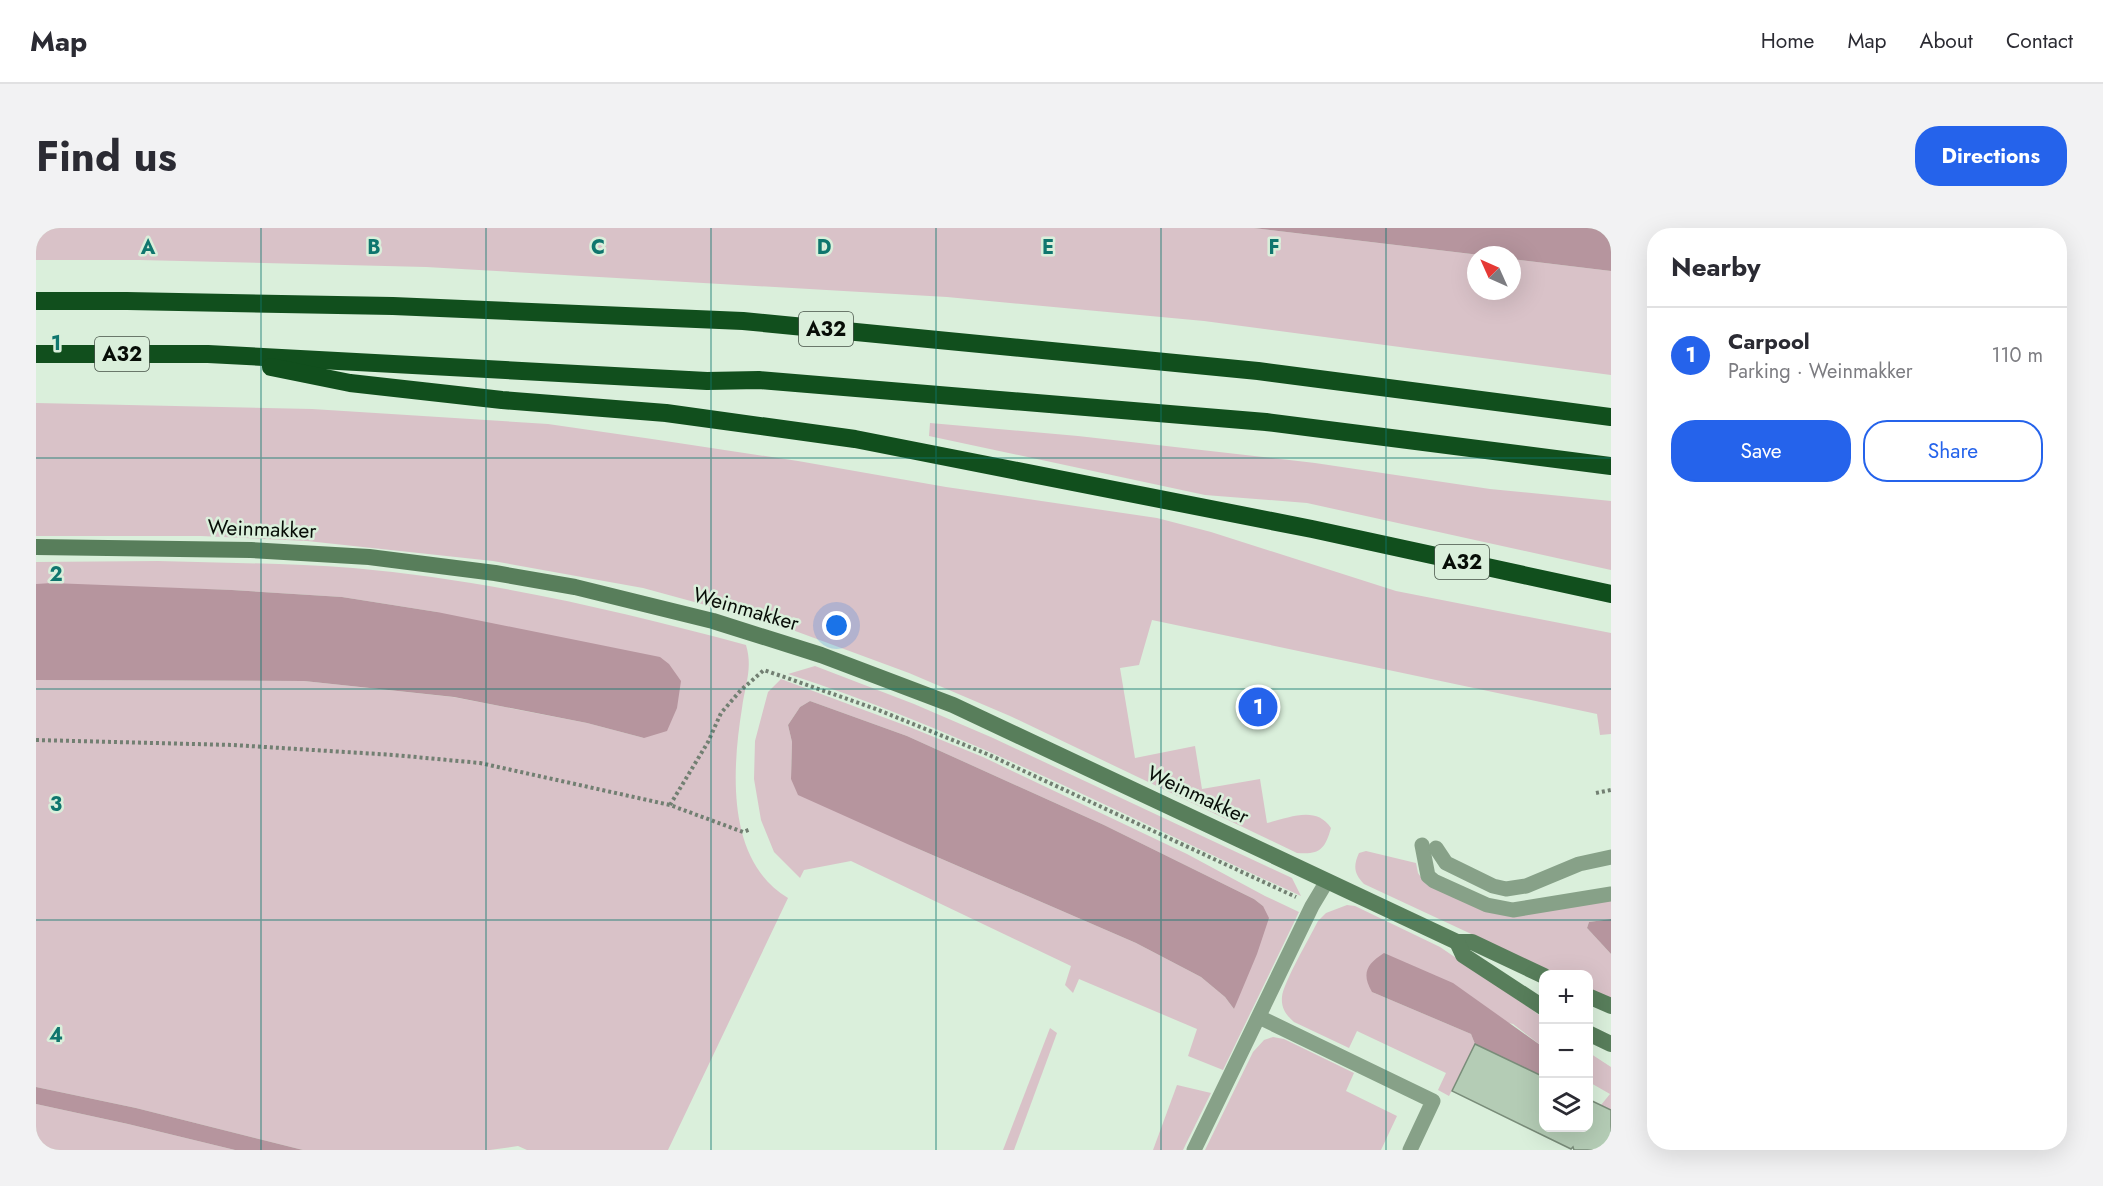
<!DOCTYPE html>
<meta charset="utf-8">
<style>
body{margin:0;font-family:Jost,sans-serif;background:#f2f2f3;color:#2b2b33}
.controls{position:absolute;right:18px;bottom:18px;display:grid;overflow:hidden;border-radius:12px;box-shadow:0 6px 24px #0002}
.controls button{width:54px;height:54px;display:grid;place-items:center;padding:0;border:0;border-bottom:2px solid #e1e1e2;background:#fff;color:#2b2b33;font:30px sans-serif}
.compass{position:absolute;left:1431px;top:18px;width:54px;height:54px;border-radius:50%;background:#fff;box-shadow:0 6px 24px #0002;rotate:315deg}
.you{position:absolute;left:801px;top:398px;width:21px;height:21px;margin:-15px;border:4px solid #fff;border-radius:50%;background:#1a73e8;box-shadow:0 0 0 9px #1a73e833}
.badge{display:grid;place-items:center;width:39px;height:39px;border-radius:50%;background:#2563eb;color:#fff;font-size:20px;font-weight:700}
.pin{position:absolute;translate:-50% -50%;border:3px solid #fff;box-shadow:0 2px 6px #0006}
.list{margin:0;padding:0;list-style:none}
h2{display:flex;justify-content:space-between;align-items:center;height:78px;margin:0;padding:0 24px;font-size:26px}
h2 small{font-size:20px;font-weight:400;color:#7c7c81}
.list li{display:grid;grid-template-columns:39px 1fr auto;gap:18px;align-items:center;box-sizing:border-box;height:96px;padding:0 24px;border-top:2px solid #e1e1e2}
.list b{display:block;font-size:22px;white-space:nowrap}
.list p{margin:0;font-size:20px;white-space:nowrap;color:#7c7c81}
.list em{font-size:20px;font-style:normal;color:#7c7c81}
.actions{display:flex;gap:12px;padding:18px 24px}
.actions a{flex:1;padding:14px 0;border:2px solid #2563eb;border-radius:24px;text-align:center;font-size:21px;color:#2563eb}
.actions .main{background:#2563eb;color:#fff}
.icon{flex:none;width:33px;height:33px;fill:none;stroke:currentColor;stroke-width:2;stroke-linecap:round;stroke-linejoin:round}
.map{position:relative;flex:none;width:1575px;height:922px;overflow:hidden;border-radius:24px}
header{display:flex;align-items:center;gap:36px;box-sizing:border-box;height:84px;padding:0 30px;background:#fff;border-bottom:2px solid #e1e1e2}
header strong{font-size:28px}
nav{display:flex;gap:33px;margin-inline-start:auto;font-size:21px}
.intro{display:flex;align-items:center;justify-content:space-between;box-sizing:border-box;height:144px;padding:0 36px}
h1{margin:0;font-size:42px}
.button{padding:15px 27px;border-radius:24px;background:#2563eb;color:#fff;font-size:21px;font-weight:700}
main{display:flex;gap:36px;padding:0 36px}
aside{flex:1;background:#fff;border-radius:24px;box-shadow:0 6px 24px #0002}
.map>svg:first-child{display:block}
.green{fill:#d9c2c8;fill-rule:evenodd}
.water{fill:#b6959e}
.building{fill:#b4ccb5;stroke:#798c79;stroke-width:1.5}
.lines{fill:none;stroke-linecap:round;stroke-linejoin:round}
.path{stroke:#727f72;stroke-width:4;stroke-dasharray:3 3;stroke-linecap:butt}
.service{stroke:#87a188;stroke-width:15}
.secondary{stroke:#587e5b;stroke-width:16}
.motorway{stroke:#114f1d;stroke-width:18}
.grid{fill:none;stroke:#0f766e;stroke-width:1.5;stroke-opacity:0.55}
.labels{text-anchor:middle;stroke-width:5;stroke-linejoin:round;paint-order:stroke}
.shield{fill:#daefdb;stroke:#465147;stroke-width:1.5}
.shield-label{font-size:20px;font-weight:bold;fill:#070d07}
.street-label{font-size:21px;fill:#070d07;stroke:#daefdb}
.grid-label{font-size:20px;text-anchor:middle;font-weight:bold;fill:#0f766e;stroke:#daefdb;stroke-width:5;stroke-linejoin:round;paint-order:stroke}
</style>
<header>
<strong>Map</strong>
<nav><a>Home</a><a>Map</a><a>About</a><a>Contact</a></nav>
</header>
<div class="intro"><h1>Find us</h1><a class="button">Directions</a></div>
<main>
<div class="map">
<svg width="1575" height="922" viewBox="0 0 1575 922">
<rect width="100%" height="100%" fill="#daefdb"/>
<g class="green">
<polygon points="0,0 1218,0 1444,27 1440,27 1440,63 1476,63 1476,31 1575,43 1575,147 1168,93 911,69 390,39 104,32 0,32"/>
<path d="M0,175l276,6 236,15 104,15 146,22 148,26 211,31 54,14 185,59 215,42v101l-11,1 -3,-21 -445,-94 -13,45 -19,3 15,90 60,-12 7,43 58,-10 7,44c22,-5 49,-18 64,5 -6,21 -11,27 -34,25l-287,-137 -101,-43 -130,-48 -136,-37 -150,-27 -186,-20 -106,-5h-165z"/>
<polygon points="894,195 1042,208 1279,235 1454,261 1575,273 1575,342 1271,275 1169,267 893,208"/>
<path d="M122,333c65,2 131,2 195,7 134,12 264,42 393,77 7,23 -1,40 -4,63 -10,62 -16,153 46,190l-120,252h-141l-9,-4 -28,4h-187l-167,-42 -100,-21v-407l268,1 149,16 134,26 57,15 -207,-126 -95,-15 -110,-7 -196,-6v-22z"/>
<path d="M779,438l99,38 79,34 299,140 9,18c-170,-77 -335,-164 -513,-222z"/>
<path d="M745,451l126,47 76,31 204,97 78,42 34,16 -76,158 -35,-14 9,-27 -118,-50 -6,14 -8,-8 6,-19 -220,-105 -47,9 -4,8 -26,-26 -13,-32 -7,-41 1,-38 13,-49zM774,473l97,35 197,89 150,74 9,7 -29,103 -9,-12 -24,-20 -65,-34 -222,-96 -123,-68 1,-37 -4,-17 12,-18z"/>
<path d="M1330,623l50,12 2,10 8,11 56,26 26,6 103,-17v20l-22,3 -2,6 24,26v45l-22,-10 -1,-15h-31l-193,-90c-10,-10 -11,-18 -5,-31z"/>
<path d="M1311,677l8,1 85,41 91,62 12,9v29l-30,-23 -141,-32 99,42 4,10 -26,52 -11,-6 8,-17 -89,-42 -8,17 -55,-26c-8,-7 -13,-14 -12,-25 1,-14 28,-60 36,-76l8,-8z"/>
<polygon points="1014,800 1021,805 978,922 967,922"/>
<polygon points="1237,809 1248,811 1318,845 1310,863 1361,888 1345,922 1169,922 1217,824 1228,812"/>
<polygon points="1552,824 1575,839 1575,882 1565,877 1574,866 1553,854"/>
<polygon points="1141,857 1175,865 1147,922 1117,922"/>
<polygon points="0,876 92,896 199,922 0,922"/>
</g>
<g class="water">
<polygon points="1218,0 1575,0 1575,43 1476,31 1476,27 1444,27"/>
<polygon points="16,355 196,362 306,369 401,384 624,429 633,436 645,453 641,480 631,503 608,510 551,495 418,469 268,453 0,452 0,356"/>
<polygon points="774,473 871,508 1068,597 1218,671 1227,678 1233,690 1221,726 1198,781 1189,769 1165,749 1100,715 878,619 762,567 755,551 756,514 752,497 764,479"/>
<polygon points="1575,691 1575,726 1551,700 1553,694"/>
<path d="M1348,725l69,30 90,64v30l-68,-33 -4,-10 -99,-42c-11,-19 -5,-28 12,-39z"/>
<polygon points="0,859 100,880 267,922 199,922 92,896 0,876"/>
</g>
<polygon class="building" points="1439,816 1508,849 1508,900 1552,900 1552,871 1575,882 1575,922 1538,922 1537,919 1535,921 1416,863"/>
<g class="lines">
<g class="path">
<polyline points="0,512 197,517 358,527 444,535 634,577 707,604 715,601"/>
<polyline points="1560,565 1575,562"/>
<polyline points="634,577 672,514 685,485 705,462 728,442 840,481 951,526 1260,669"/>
</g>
<g class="service">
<polyline points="1386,617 1392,648 1398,653 1451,677 1477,682 1575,666"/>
<polyline points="1400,620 1410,635 1457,658 1470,661 1490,658 1543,636 1575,629"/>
<polyline points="1223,789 1397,873 1374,922"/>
<polyline points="1158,922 1276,678 1291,653"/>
</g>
<g class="secondary">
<polyline points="0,319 215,322 333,329 459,345 539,359 677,393 785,427 917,477 1421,714 1436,714 1508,748"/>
<polyline points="1421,714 1427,727 1508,780"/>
<polyline points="1552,768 1575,778"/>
<polyline points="1552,805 1575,816"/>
</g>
<g class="motorway">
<polyline points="0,73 91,73 357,78 707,93 1222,143 1575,189"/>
<polyline points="0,126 172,126 671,153 723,152 1230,194 1575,238"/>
<polyline points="235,139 314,155 466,172 630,185 819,211 1276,301 1575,366"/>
</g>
</g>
<path class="grid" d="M225,0v922M450,0v922M675,0v922M900,0v922M1125,0v922M1350,0v922M0,230h1575M0,461h1575M0,692h1575"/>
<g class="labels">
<g class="shield">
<rect x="763" y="84" width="54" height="34" rx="4.5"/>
<rect x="59" y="109" width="54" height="34" rx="4.5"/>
<rect x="1399" y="317" width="54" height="34" rx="4.5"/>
</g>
<g class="shield-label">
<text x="790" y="108">A32</text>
<text x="86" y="133">A32</text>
<text x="1426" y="341">A32</text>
</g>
<g class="street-label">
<text transform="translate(226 301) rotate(2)" y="7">Weinmakker</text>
<text transform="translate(710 381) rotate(16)" y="7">Weinmakker</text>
<text transform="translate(1162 567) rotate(25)" y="7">Weinmakker</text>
</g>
</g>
<g class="grid-label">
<text x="112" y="26">A</text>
<text x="338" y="26">B</text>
<text x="562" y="26">C</text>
<text x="788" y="26">D</text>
<text x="1012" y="26">E</text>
<text x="1238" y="26">F</text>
<text x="20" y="122">1</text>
<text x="20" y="353">2</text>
<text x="20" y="583">3</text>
<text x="20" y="814">4</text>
</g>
</svg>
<div class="controls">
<button>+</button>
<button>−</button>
<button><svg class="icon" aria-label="layers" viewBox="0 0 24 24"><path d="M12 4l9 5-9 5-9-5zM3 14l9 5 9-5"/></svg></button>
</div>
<svg class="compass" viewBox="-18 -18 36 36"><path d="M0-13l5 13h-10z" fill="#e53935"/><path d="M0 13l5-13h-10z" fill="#7c7c81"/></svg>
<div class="you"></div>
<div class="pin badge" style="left:1222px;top:479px">1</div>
</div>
<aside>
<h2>Nearby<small></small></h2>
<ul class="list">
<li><span class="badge">1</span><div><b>Carpool</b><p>Parking · Weinmakker</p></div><em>110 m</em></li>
</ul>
<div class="actions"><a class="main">Save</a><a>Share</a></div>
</aside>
</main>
